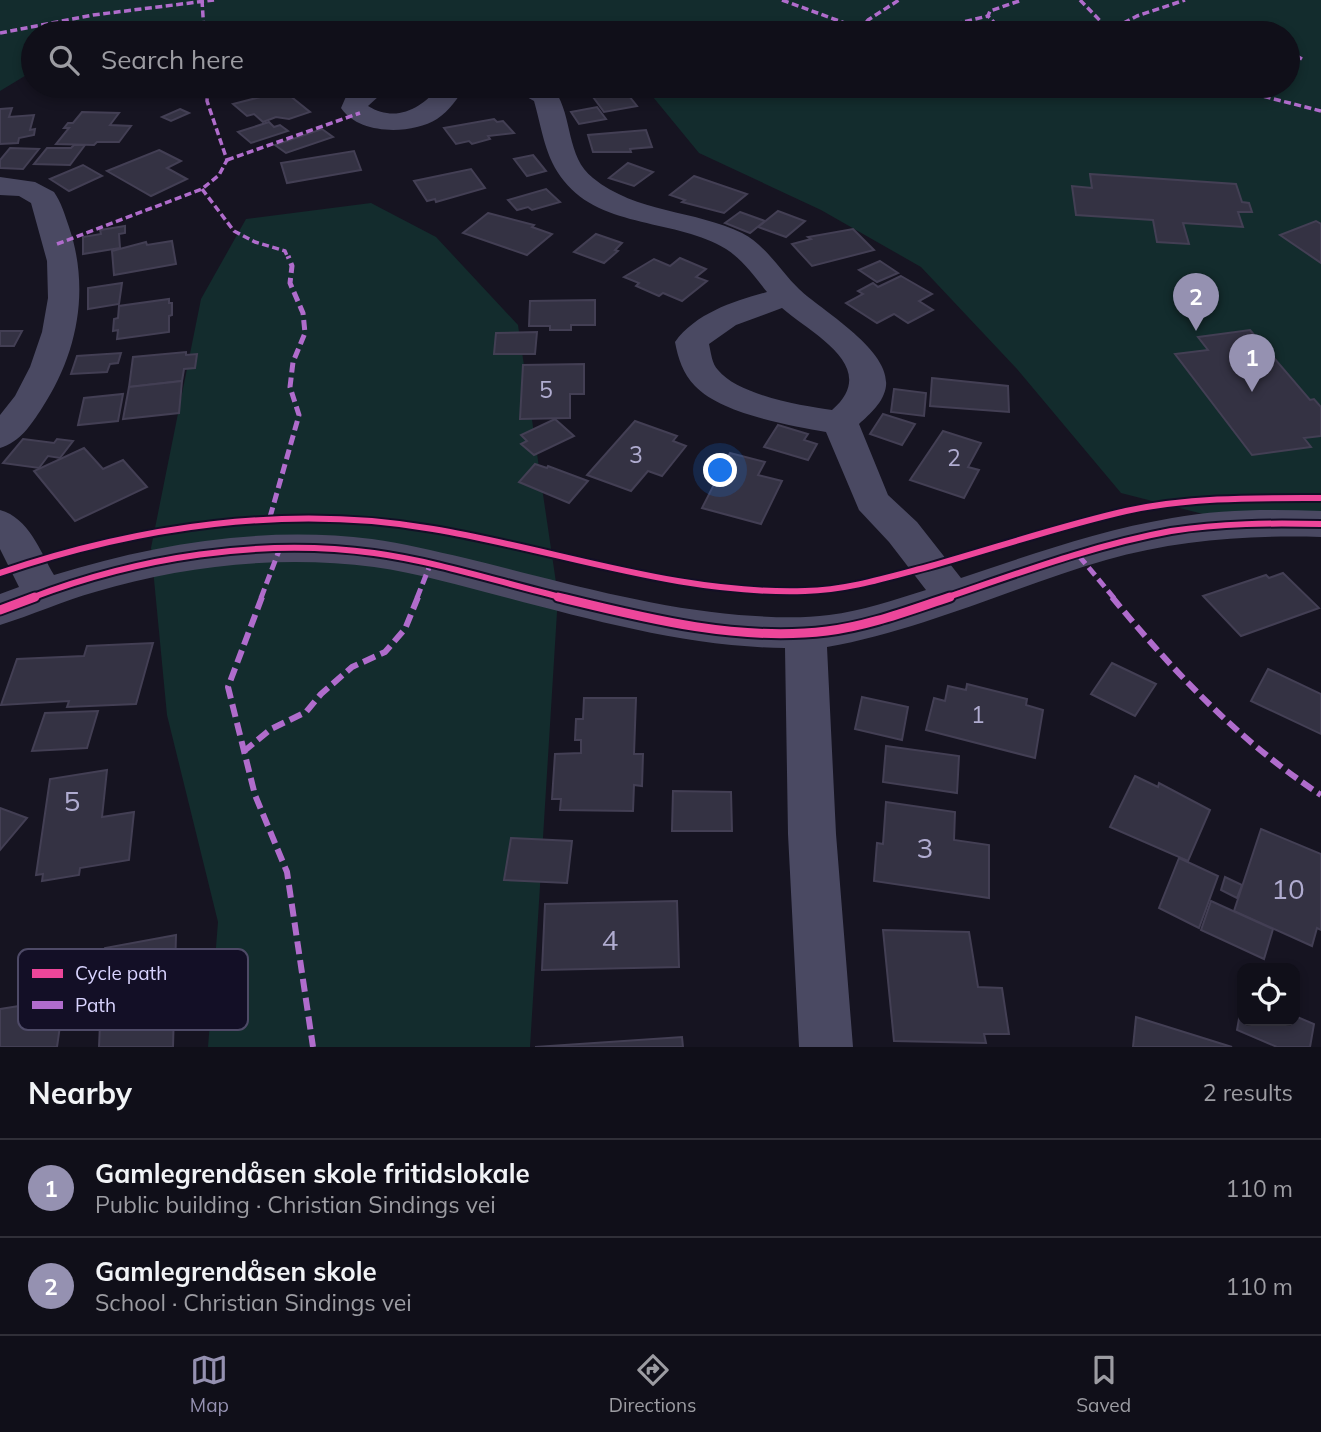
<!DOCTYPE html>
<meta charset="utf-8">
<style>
body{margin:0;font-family:Mulish,sans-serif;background:#191822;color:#f1f3f6}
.controls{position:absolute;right:21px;bottom:21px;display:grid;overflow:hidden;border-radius:14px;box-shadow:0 4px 10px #0003}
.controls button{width:63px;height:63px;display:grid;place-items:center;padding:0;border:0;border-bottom:2px solid #302f38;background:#100f19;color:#f1f3f6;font:35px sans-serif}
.you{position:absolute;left:721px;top:471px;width:24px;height:24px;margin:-18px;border:5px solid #fff;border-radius:50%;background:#1a73e8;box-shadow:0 0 0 10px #1a73e833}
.badge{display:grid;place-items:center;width:46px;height:46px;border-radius:50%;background:#9591b1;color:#fff;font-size:23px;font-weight:700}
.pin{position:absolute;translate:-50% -58px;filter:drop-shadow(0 2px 4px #0008)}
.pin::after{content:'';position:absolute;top:37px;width:24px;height:21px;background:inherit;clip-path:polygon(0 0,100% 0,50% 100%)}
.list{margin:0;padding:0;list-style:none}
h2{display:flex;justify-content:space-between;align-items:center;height:91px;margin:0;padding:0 28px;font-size:30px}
h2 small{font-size:23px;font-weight:400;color:#9c9ca2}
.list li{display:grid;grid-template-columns:46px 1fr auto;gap:21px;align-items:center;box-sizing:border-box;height:98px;padding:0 28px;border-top:2px solid #302f38}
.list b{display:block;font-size:26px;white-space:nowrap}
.list p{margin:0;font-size:23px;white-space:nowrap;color:#9c9ca2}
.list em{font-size:23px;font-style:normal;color:#9c9ca2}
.icon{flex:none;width:38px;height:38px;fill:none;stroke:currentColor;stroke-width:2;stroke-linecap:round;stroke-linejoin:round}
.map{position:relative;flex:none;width:1321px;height:1047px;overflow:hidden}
.search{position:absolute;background:#100f19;box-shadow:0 4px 10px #0003;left:21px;right:21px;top:21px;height:77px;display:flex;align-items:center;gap:18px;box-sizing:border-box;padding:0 24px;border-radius:38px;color:#9c9ca2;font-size:26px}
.sheet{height:287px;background:#100f19}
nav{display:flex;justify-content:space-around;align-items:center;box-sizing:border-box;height:98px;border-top:2px solid #302f38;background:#100f19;font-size:19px;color:#9c9ca2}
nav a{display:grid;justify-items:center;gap:4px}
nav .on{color:#9591b1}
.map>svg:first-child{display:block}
.green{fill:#132c2d}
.building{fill:#343243;stroke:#433f54;stroke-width:2}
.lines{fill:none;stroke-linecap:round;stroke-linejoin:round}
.minor{fill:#4a4962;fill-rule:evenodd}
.quiet-far2{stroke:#b06ccc;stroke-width:3.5;stroke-dasharray:7 3.5;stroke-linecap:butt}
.quiet-far1{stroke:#b06ccc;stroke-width:5;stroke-dasharray:10 5;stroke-linecap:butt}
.quiet{stroke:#b06ccc;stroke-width:6;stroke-dasharray:13 6;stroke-linecap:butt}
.cycleway-far1-casing{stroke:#130f26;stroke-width:10}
.cycleway-casing{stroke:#130f26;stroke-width:13}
.cycleway-far1{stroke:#ed469a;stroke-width:6}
.cycleway{stroke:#ed469a;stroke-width:9}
.labels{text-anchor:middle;stroke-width:5;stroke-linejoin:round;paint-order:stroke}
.number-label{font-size:23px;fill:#b0acd0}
.near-number-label{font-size:28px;fill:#b0acd0}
.key{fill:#130f26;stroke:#4e4a67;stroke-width:2}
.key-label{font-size:19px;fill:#d9d4ff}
</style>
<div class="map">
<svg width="1321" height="1047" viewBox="0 0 1321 1047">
<rect width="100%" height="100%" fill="#161421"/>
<g class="green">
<polygon points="0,0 1321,0 1321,534 1207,515 1121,493 1017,369 921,267 821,210 699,153 644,86 1288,86 1288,33 33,33 33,71 0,91"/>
<polygon points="371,203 436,237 518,325 558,596 530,1047 208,1047 218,922 167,715 151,548 201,299 246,219"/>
</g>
<g class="building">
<polygon points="585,86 621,86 637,106 604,112"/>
<polygon points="284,91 310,112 289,119 276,117 263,122 254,114 247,116 233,104"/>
<polygon points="597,107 606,119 579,124 571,112"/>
<polygon points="12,108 9,117 34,115 30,130 35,129 34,135 19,138 18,143 0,144 0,109"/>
<polygon points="180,109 189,113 171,121 162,117"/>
<polygon points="82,112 119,113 110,125 131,126 119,142 97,142 94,145 56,144 69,128 64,128 68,123 73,123"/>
<polygon points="494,119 497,122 503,121 514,133 488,136 490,139 472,144 469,141 456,144 444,128"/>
<polygon points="269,122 274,127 280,125 288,131 251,143 238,132"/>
<polygon points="322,129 333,137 286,153 275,145"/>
<polygon points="646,130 652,147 630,149 631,152 593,152 588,135"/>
<polygon points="74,145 85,145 70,165 34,164 47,148 71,148"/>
<polygon points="10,148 39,149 23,169 0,168 0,160"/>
<polygon points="159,150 181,161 167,168 187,179 151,196 107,171"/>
<polygon points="354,151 361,170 287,183 281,163"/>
<polygon points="533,155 546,171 527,176 514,159"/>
<polygon points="628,163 653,172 634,186 609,178"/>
<polygon points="83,165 102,176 69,191 50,179"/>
<polygon points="471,169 485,188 436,202 435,199 427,201 414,181"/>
<polygon points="1090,174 1236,184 1242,202 1249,203 1252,212 1238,212 1243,227 1183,223 1189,244 1157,242 1153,220 1076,215 1072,186 1092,188"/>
<polygon points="694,176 747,194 724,213 682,202 685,200 670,195"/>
<polygon points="546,189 560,202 532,210 528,207 517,210 508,200"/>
<polygon points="778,211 805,221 786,237 758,227"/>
<polygon points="740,212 765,221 750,233 725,223"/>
<polygon points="488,213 534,225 532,227 552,234 527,255 463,233"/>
<polygon points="1316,221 1321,224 1321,263 1280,235"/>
<polygon points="125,226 125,233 119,234 120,248 83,254 83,237 101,234 100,230"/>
<polygon points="853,229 874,250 812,266 792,244 811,239 808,237"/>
<polygon points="596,234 622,243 615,250 618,251 604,263 574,252"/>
<polygon points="172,241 176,264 114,275 112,251 146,242 147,245"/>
<polygon points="680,258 706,269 696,277 707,281 682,301 663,293 659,296 636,286 639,283 624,277 654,259 670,266"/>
<polygon points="880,261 898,273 877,282 859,270"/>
<polygon points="901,276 932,294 919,301 933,310 908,323 894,314 877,323 846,303 863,294 858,291 873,283 878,287"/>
<polygon points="122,283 119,304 88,309 88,288"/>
<polygon points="169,299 169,303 172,303 172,315 169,316 169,332 117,339 118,330 113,331 114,319 118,318 119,306"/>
<polygon points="595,300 595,325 571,325 571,330 550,330 550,326 529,326 530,301"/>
<polygon points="1250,330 1310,400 1314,399 1321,407 1321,436 1304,438 1311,447 1252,455 1175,354 1208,350 1198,337"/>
<polygon points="0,331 22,331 14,346 0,346"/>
<polygon points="537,332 535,354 494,354 496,333"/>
<polygon points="186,352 186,355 197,354 195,368 184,369 182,381 129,387 133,357"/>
<polygon points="121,353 118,363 110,364 107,372 71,374 77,356"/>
<polygon points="584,364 584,394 570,394 570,418 520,419 523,365"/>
<polygon points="932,378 1008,386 1009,412 930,406"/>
<polygon points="182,381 179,413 123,419 129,387"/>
<polygon points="894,389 926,393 924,416 891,412"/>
<polygon points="123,394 118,421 78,425 84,398"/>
<polygon points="883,414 915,424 902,445 870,434"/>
<polygon points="555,419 574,436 534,455 521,444 527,441 521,435"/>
<polygon points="635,421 677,436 673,441 686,446 662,476 648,471 631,491 587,475"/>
<polygon points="778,425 808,434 804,440 817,444 808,460 764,447"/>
<polygon points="943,431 981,443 968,467 979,470 964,498 910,480"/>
<polygon points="23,439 54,443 57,439 73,441 60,458 48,456 39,468 3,463"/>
<polygon points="84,448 103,469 123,460 147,487 75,521 34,471"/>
<polygon points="730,453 765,462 758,475 782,481 761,524 702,508"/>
<polygon points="535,464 547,468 548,466 588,481 569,503 519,482"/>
<polygon points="1283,573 1319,608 1241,636 1203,596 1266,575 1269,578"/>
<polygon points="153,643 136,704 67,707 69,701 1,705 17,659 84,656 87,646"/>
<polygon points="1112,663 1156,684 1135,716 1091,694"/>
<polygon points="1268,669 1321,694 1321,734 1251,701"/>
<polygon points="967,684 1027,699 1026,705 1043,710 1035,758 926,730 934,698 945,701 948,686 966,690"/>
<polygon points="862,697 908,707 902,740 855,729"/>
<polygon points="584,698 636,698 634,754 643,754 642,786 634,785 633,811 560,810 561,799 552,799 555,754 581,753 581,740 575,740 576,719 583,719"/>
<polygon points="98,711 87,748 32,751 45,713"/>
<polygon points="886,746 959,756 957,793 883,782"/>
<polygon points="107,770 102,817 134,812 129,860 80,868 79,875 42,881 43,874 36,875 50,779"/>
<polygon points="1135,776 1158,787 1159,783 1210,810 1188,861 1110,827"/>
<polygon points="673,791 731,792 732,831 672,831"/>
<polygon points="886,802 955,812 954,840 989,845 989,898 874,881 877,843 883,844"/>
<polygon points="0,808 27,818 0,850"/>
<polygon points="1261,829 1321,854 1321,930 1317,928 1312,946 1234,911"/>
<polygon points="511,838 572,841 567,883 504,880"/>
<polygon points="1179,858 1218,876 1199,928 1159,908"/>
<polygon points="1225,877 1242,885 1237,898 1221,890"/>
<polygon points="677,901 679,967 542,970 545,904"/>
<polygon points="1211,901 1273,929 1264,959 1201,930"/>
<polygon points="883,930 969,932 978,987 1002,988 1009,1034 984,1034 986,1043 894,1041"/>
<polygon points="176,935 173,1047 99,1047 100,1024 95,1024 97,1003 102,1003 105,948"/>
<polygon points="1242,1002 1242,1021 1295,1021 1295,1016 1314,1024 1310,1047 1277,1047 1237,1030"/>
<polygon points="38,1003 33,1030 60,1026 57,1047 0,1047 0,1009"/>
<polygon points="1136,1017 1232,1047 1133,1047"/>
<polygon points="682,1037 683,1047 535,1047"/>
</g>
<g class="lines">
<g class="minor">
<path d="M359,86h31l-22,20c28,17 53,3 72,-20h26c-8,12 -17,25 -29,33 -26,16 -78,16 -96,-11l7,-16z"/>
<path d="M512,86h32l11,5c18,26 11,66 38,87 43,35 102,32 149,55 25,13 38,38 57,56 23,22 91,60 87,97 -2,16 -16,28 -27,38l29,71 29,27 44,56c69,-23 139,-48 211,-60 49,-9 99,-9 149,-7v26c-73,-2 -144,3 -215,23 -93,27 -183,70 -279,87l9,187 17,213h-54l-11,-213 -3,-186c-96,-1 -189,-27 -281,-51 -43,-11 -86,-24 -130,-30 -92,-12 -190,-2 -279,25 -32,9 -63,23 -95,33v-31l19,-7 -19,-38v-39c29,8 40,41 54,65 103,-32 210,-49 318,-36 31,4 62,12 93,19 90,22 181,49 274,57 30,2 60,4 90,0 33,-4 65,-15 97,-25l-37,-48 -30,-32 -33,-78c-38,-7 -104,-18 -131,-46 -12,-12 -17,-28 -20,-44 21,-29 59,-41 92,-50 -12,-15 -24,-32 -41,-43 -48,-30 -124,-20 -162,-68 -19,-23 -22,-52 -30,-80l-18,-10zM782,308c31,27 99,59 50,102 -30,-4 -94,-15 -114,-40 -6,-6 -7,-17 -9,-26l27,-19z"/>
<path d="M0,177l35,5 19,10c7,10 11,23 15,35 21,62 9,126 -27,181 -11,17 -22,34 -42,40v-33l15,-19 15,-29 12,-35 6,-34 -1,-37 -16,-58 -12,-7 -19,-1z"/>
</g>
<g class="quiet-far2">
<polyline points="202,0 204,33"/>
<polyline points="782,0 872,33"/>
<polyline points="1080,0 1112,33"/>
<polyline points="860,30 868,20 899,0"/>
<polyline points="0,33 93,15 214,0"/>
<polyline points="936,33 955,24 988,16"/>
<polyline points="1004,33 988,16 990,11 1022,0"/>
<polyline points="1105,33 1137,16 1185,0"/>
<polyline points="1288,51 1302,59"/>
<polyline points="1223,86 1321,111"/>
<polyline points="227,160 360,113"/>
<polyline points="202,189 234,231 255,242 285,251 288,258"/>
<polyline points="57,244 202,189 219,175 227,160 207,101 208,86"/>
</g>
<g class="quiet-far1">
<polyline points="270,517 299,415 290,387 293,362 305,333 303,313 290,283 292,266 288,256"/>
<polyline points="1079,556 1114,598"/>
<polyline points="261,598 280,548"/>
<polyline points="417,598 430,565"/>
</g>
<g class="quiet">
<polyline points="262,597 228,687 255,795 287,872 313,1047"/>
<path d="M1112,597c62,75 127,144 209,198"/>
<polyline points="243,752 271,729 306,712 321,694 352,667 385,652 405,629 418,597"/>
</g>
<g class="cycleway-far1-casing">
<g id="cycleway-far1">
<path d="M0,573c138,-47 289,-69 433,-44 125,21 244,66 372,62 43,-1 84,-14 126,-25 64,-18 129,-40 195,-55 64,-14 130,-13 195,-13"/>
<path d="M31,598c107,-41 229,-60 343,-45 65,9 128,30 191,45"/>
<path d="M945,598c74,-25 149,-53 226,-67 50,-8 100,-8 150,-7"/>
</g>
</g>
<g class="cycleway-casing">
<g id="cycleway">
<path d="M558,597c86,21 180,45 269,34 42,-5 83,-21 123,-34"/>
<polyline points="0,610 35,597"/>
</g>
</g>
<use href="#cycleway-far1" class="cycleway-far1"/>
<use href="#cycleway" class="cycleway"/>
</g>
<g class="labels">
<g class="number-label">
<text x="546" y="398">5</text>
<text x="636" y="463">3</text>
<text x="954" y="466">2</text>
<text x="978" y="723">1</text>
</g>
<g class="near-number-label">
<text x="72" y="811">5</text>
<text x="925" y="858">3</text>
<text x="1288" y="899">10</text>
<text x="610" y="950">4</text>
</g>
</g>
<rect x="18" y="949" width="230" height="81" rx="10" class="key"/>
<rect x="32" y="969" width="31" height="9" fill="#ed469a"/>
<rect x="32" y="1001" width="31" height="8" fill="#b06ccc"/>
<g class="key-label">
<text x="75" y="980">Cycle path</text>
<text x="75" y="1012">Path</text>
</g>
</svg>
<div class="controls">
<button><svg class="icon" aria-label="locate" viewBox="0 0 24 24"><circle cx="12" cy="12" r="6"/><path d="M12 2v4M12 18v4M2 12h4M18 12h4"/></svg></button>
</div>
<div class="you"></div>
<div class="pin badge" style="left:1252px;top:392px">1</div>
<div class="pin badge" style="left:1196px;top:331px">2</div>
<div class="search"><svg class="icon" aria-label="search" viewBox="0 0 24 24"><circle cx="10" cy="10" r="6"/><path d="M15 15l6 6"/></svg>Search here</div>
</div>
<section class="sheet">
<h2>Nearby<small>2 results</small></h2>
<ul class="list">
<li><span class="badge">1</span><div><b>Gamlegrendåsen skole fritidslokale</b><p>Public building · Christian Sindings vei</p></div><em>110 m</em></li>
<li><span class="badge">2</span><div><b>Gamlegrendåsen skole</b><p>School · Christian Sindings vei</p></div><em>110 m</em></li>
</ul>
</section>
<nav>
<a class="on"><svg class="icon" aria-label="map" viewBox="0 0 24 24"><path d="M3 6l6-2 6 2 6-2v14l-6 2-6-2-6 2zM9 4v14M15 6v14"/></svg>Map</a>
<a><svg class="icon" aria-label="directions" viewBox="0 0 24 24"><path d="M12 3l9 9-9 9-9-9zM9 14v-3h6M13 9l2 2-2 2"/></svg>Directions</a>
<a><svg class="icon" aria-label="saved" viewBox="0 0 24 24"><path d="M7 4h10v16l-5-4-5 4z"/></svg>Saved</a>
</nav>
